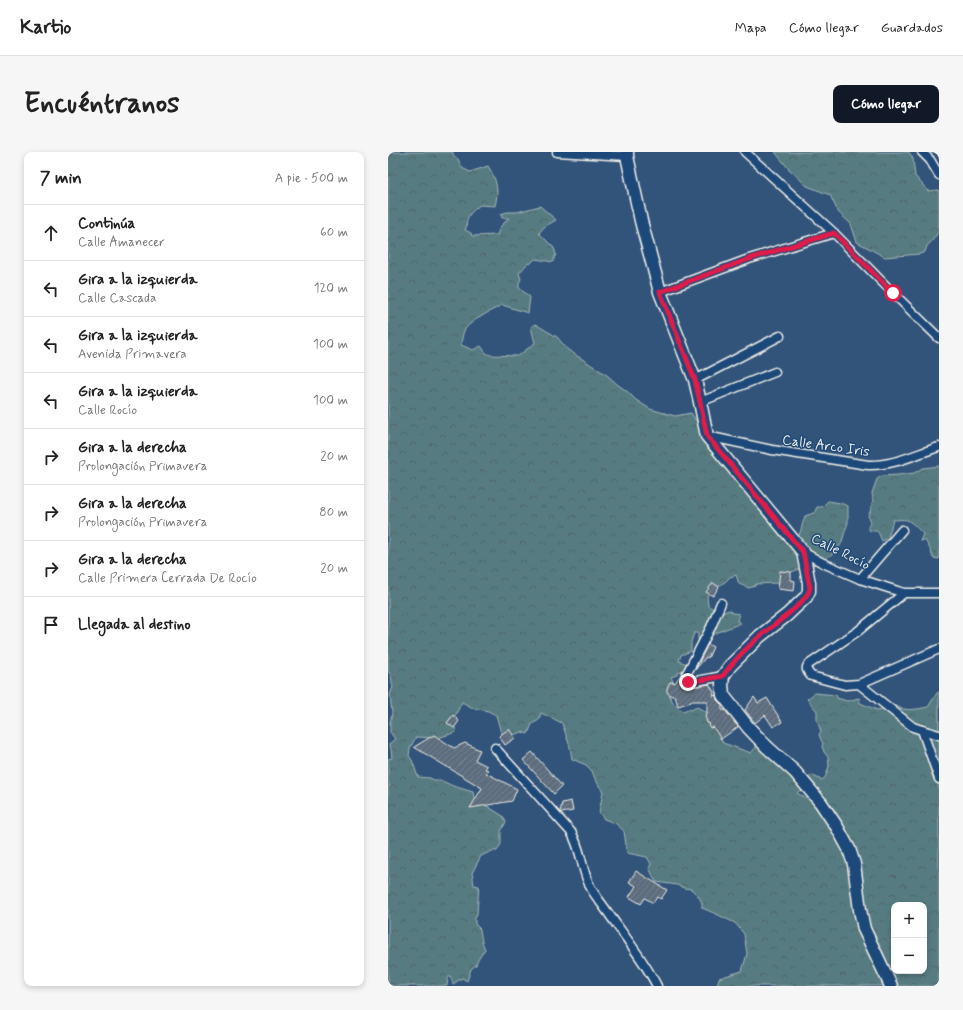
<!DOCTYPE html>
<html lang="es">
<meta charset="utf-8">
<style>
body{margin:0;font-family:Mynerve,sans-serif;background:#f6f6f6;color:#222}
.controls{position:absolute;right:12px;bottom:12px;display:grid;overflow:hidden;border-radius:8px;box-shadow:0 2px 6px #0003}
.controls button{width:36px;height:36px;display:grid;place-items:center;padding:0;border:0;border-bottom:1px solid #e0e0e0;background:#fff;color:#222;font:20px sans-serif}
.stop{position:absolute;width:12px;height:12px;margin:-9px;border:3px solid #e11d48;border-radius:50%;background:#fff}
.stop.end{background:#e11d48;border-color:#fff;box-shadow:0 1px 4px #0008}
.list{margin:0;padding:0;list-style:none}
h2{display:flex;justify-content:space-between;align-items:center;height:52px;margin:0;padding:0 16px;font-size:17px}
h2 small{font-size:13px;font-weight:400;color:#767676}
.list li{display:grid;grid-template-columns:26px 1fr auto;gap:12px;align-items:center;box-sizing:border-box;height:56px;padding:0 16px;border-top:1px solid #e0e0e0}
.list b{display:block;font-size:15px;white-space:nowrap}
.list p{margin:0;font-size:13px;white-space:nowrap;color:#767676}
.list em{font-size:13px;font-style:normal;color:#767676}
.icon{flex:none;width:22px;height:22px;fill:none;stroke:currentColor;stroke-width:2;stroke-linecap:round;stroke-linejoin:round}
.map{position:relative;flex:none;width:551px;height:834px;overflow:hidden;border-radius:8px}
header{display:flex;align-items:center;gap:24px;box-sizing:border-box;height:56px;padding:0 20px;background:#fff;border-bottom:1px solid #e0e0e0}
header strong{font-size:19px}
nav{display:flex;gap:22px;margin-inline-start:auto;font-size:14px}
.intro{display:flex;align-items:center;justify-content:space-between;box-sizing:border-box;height:96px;padding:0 24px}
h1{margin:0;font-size:28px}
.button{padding:10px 18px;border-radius:8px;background:#111827;color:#fff;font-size:14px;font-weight:700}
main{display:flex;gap:24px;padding:0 24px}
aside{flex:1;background:#fff;border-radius:8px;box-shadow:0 2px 6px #0003}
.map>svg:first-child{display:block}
.forest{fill:url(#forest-crowns);stroke:#a6b6b5;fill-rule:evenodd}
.building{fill:url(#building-hatch);stroke:#f4f1e8}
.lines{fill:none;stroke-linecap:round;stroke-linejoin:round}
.street-casing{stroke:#f4f1e8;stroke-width:11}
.secondary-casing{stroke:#f4f1e8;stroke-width:15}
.street{stroke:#1f4a7a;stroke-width:8}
.secondary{stroke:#1f4a7a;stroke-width:12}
.route{stroke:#e11d48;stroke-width:5}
.labels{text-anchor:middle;stroke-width:3;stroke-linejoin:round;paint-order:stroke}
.street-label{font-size:14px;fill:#f4f1e8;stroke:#1f4a7a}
</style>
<header>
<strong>Kartio</strong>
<nav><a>Mapa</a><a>Cómo llegar</a><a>Guardados</a></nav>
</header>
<div class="intro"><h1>Encuéntranos</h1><a class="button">Cómo llegar</a></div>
<main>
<aside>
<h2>7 min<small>A pie · 500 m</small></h2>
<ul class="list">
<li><svg class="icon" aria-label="ahead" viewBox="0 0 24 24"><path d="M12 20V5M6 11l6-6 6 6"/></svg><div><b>Continúa</b><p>Calle Amanecer</p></div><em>60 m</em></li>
<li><svg class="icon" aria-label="left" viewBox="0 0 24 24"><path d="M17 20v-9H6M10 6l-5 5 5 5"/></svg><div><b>Gira a la izquierda</b><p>Calle Cascada</p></div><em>120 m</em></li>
<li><svg class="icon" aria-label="left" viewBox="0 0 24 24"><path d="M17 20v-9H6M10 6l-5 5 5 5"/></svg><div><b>Gira a la izquierda</b><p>Avenida Primavera</p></div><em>100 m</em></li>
<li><svg class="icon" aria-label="left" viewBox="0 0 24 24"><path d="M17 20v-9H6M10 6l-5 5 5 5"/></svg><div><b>Gira a la izquierda</b><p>Calle Rocío</p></div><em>100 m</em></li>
<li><svg class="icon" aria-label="right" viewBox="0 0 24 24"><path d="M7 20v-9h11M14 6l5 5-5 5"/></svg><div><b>Gira a la derecha</b><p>Prolongación Primavera</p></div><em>20 m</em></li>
<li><svg class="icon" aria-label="right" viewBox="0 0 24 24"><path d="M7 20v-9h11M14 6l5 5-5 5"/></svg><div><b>Gira a la derecha</b><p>Prolongación Primavera</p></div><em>80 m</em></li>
<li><svg class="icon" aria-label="right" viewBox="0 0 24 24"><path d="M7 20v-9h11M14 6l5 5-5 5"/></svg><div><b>Gira a la derecha</b><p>Calle Primera Cerrada De Rocío</p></div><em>20 m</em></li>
<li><svg class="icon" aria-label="arrive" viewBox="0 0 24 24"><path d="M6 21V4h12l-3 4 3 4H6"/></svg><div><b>Llegada al destino</b></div></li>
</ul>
</aside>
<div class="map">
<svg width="551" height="834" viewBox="0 0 551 834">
<defs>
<pattern id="forest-crowns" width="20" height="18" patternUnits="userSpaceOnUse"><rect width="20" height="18" fill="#577c82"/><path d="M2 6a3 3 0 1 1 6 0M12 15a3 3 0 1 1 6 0" fill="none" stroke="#516567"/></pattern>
<pattern id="building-hatch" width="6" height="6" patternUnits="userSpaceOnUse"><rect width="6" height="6" fill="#5d6d7d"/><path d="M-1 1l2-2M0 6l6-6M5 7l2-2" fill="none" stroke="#75828f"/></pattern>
</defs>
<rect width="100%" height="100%" fill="#32547b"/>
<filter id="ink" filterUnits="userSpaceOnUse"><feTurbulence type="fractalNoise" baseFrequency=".025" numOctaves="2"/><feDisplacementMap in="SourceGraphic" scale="8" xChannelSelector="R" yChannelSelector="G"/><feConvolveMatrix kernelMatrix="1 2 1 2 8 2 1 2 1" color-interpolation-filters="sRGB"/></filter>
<g filter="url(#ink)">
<g class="forest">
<path d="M0,0h65v3l5,4 4,9 8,4 18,-6c9,14 11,24 7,40l-15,-1c-5,4 -11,8 -13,15 -1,4 0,7 -2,10l6,3 1,3 25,-1 3,-8 9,-9h-7l-1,-4 6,-2h10l23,-6 16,14 -12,7 -5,6 15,15 2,6 -3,8 -18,-3 -5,5 -2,-1 -9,10 2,6 -2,4v5l11,9 -2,16 -26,-8c-11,6 -30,15 -37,24 -3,5 -3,11 -4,16l12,5 8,-4 5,7 4,2 28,1 17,-13 -4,-16 4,-3 22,13 11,13 39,25 10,9 11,8 8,8 14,9 25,7 16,-3 6,9 68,91 -1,4 8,7 26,13c4,-7 4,-14 7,-21l9,-3 3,-6h5l6,-6 12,2 8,3v17l-3,8 -3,11 -2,4 -7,6 -1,3 -3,1 -10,8 -9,1 -24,9 -8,9 -22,1 -1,2 -6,2 -10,-4 -3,-9 -6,2 -5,5 -11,7 -7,7 1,10 4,2 1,3 7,2 10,-3 3,3 6,1 -2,7 4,2 -43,17v-7h-4l-3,9v9l-10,4 -2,6 8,3 1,3 -10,6 -1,2 -6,2 5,11 -8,5 6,11 9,7 5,-2 3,1 6,-3 11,6 15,30 28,10 7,-8 48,42 -5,2 -4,4 19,11 12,10 8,-3 -20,-14 -10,-20 6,-2 9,5 4,-2 4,-12 -1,-9 -4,-5 -2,-6 1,-2 -4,-9 2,-4 -4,-10v-10l-10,-12 8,-6 21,2 1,3 10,3 12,-3 1,5 17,7 19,-4c10,6 22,3 32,1l9,-14 2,-1v294h-222l2,-8 23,-7 5,-17 -3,-20 -9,-11 -21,-10 -12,-5v-5l-3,-6 -8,-8 -7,-1 -7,-3 -21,-3 -7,-14 2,-4 -4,-7 -20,-4 -3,-22 -9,-8 -11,-4 -5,-7 4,-20 -8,-13 -3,-8 -6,-6 -14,-6 -2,-12 -8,-24 -21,-10 -2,7 -7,4 -4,10 -6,-2 -12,4 -9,-3 -5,-18 -8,-4 -15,-3 -11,-6 -9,18 3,12 -18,6 -22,-1 -6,11 -1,8 3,4 6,17 12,1 4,2h6l13,6 20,6 1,6 29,18 3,6 -5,9v13l-4,7h-5l-11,5 -9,17 2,12 5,1 -2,28 -2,4v6l5,5 2,13 3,7 -7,11 -2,5 -5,4 -4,12 -5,-3 -9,6 -3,-8 -2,2 -1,8h-59v-200h2l-2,-4v-23l4,-1 -1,-9 -2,-5 6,-5 -5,-7v-9l2,-10 -2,-18 3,-8c-3,-8 1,-8 -5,-16zM506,753h30v66h-30z"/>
<polygon points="387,0 521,0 525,7 527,24 540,39 551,38 551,79 544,89 539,94 537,100 532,102 497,105 469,90 463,72 450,60 442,43 419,34 400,16"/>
<path d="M551,314v93l-6,-1 -3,-9 -5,-9 -5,1 3,-7c-4,-4 -11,-12 -16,-14 -4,-1 -10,0 -14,0l-5,18 -6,3c-4,-8 -2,-11 -12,-10l-2,-4 3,-6 -3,-5 2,-4 3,-12 -1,-7 5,-14 5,-3 16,-1 16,-2 9,-5z"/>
</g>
<g class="building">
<polygon points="392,419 403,420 403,428 407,429 406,439 390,437"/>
<polygon points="325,431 331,435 325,444 318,440"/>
<polygon points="320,492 325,495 320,506 318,505 307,518"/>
<polygon points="293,522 293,528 297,535 304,535 321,532 326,540 325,544 328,543 329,548 334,553 334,558 337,558 350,575 333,587 325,575 322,576 321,571 319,571 317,563 319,562 319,549 303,549 303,550 290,554 287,544 284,544 279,540 279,536 282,530 287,531"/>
<polygon points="366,545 370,551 379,546 394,570 385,575 377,563 367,571 357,558"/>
<polygon points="65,563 71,569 66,576 59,571"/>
<polygon points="121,577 127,586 117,593 111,584"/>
<polygon points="46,583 66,596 77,591 92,598 87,608 99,614 97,617 100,618 98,621 129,637 124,649 82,656 94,636 26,595"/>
<polygon points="144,600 174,634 166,642 135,608"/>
<polygon points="183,649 185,659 173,661 172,660 174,651"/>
<polygon points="248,719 279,738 273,747 269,745 265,751 257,746 253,752 241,745 248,734 241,730"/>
</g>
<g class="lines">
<g class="street-casing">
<g id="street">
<polyline points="169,0 239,4"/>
<polyline points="357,0 446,81 505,141 551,186"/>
<polyline points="534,0 542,8 551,23"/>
<polyline points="272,140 361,107 446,81"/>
<polyline points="307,228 392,184"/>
<polyline points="312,250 387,220"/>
<path d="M319,284l65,14 96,15c25,1 48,-11 71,-18"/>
<polyline points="415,400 435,411 472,427 516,441 551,441"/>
<polyline points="472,427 514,378"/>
<path d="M516,441l-46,38 -50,34c-3,4 0,7 3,11l34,9 14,-1 80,-35"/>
<polyline points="333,451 323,475 298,523 298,526 300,530 303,530 335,524"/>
<polyline points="471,532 525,575 534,578 551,583"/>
<polyline points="534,578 551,627"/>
<path d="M107,596l76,84c10,16 10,35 18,52 3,8 10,16 15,23 18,26 38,50 53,79"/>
</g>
</g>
<g class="secondary-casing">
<polyline id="secondary" points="239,0 239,4 253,69 272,140 307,228 312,250 319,284 415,400 421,431 421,439 418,445 399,463 372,484 342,514 335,524 334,532 335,543 360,575 379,595 407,620 433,651 449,675 461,697 466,712 472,758 476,777 503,834"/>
</g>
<use href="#street" class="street"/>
<use href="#secondary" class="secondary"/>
</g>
</g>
<g class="lines" filter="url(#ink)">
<path class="route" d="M300,530h3l32,-6c10,-15 23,-27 36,-39 12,-10 49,-35 51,-49l-7,-36 -96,-116 -7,-34 -5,-22 -35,-88 89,-33 85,-26 59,60"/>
</g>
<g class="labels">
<g class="street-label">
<text transform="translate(438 293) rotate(8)" y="5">Calle Arco Iris</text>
<text transform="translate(453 399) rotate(27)" y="5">Calle Rocío</text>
</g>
</g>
</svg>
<div class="controls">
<button>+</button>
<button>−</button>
</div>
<div class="stop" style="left:505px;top:141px"></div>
<div class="stop end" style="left:300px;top:530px"></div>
</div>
</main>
